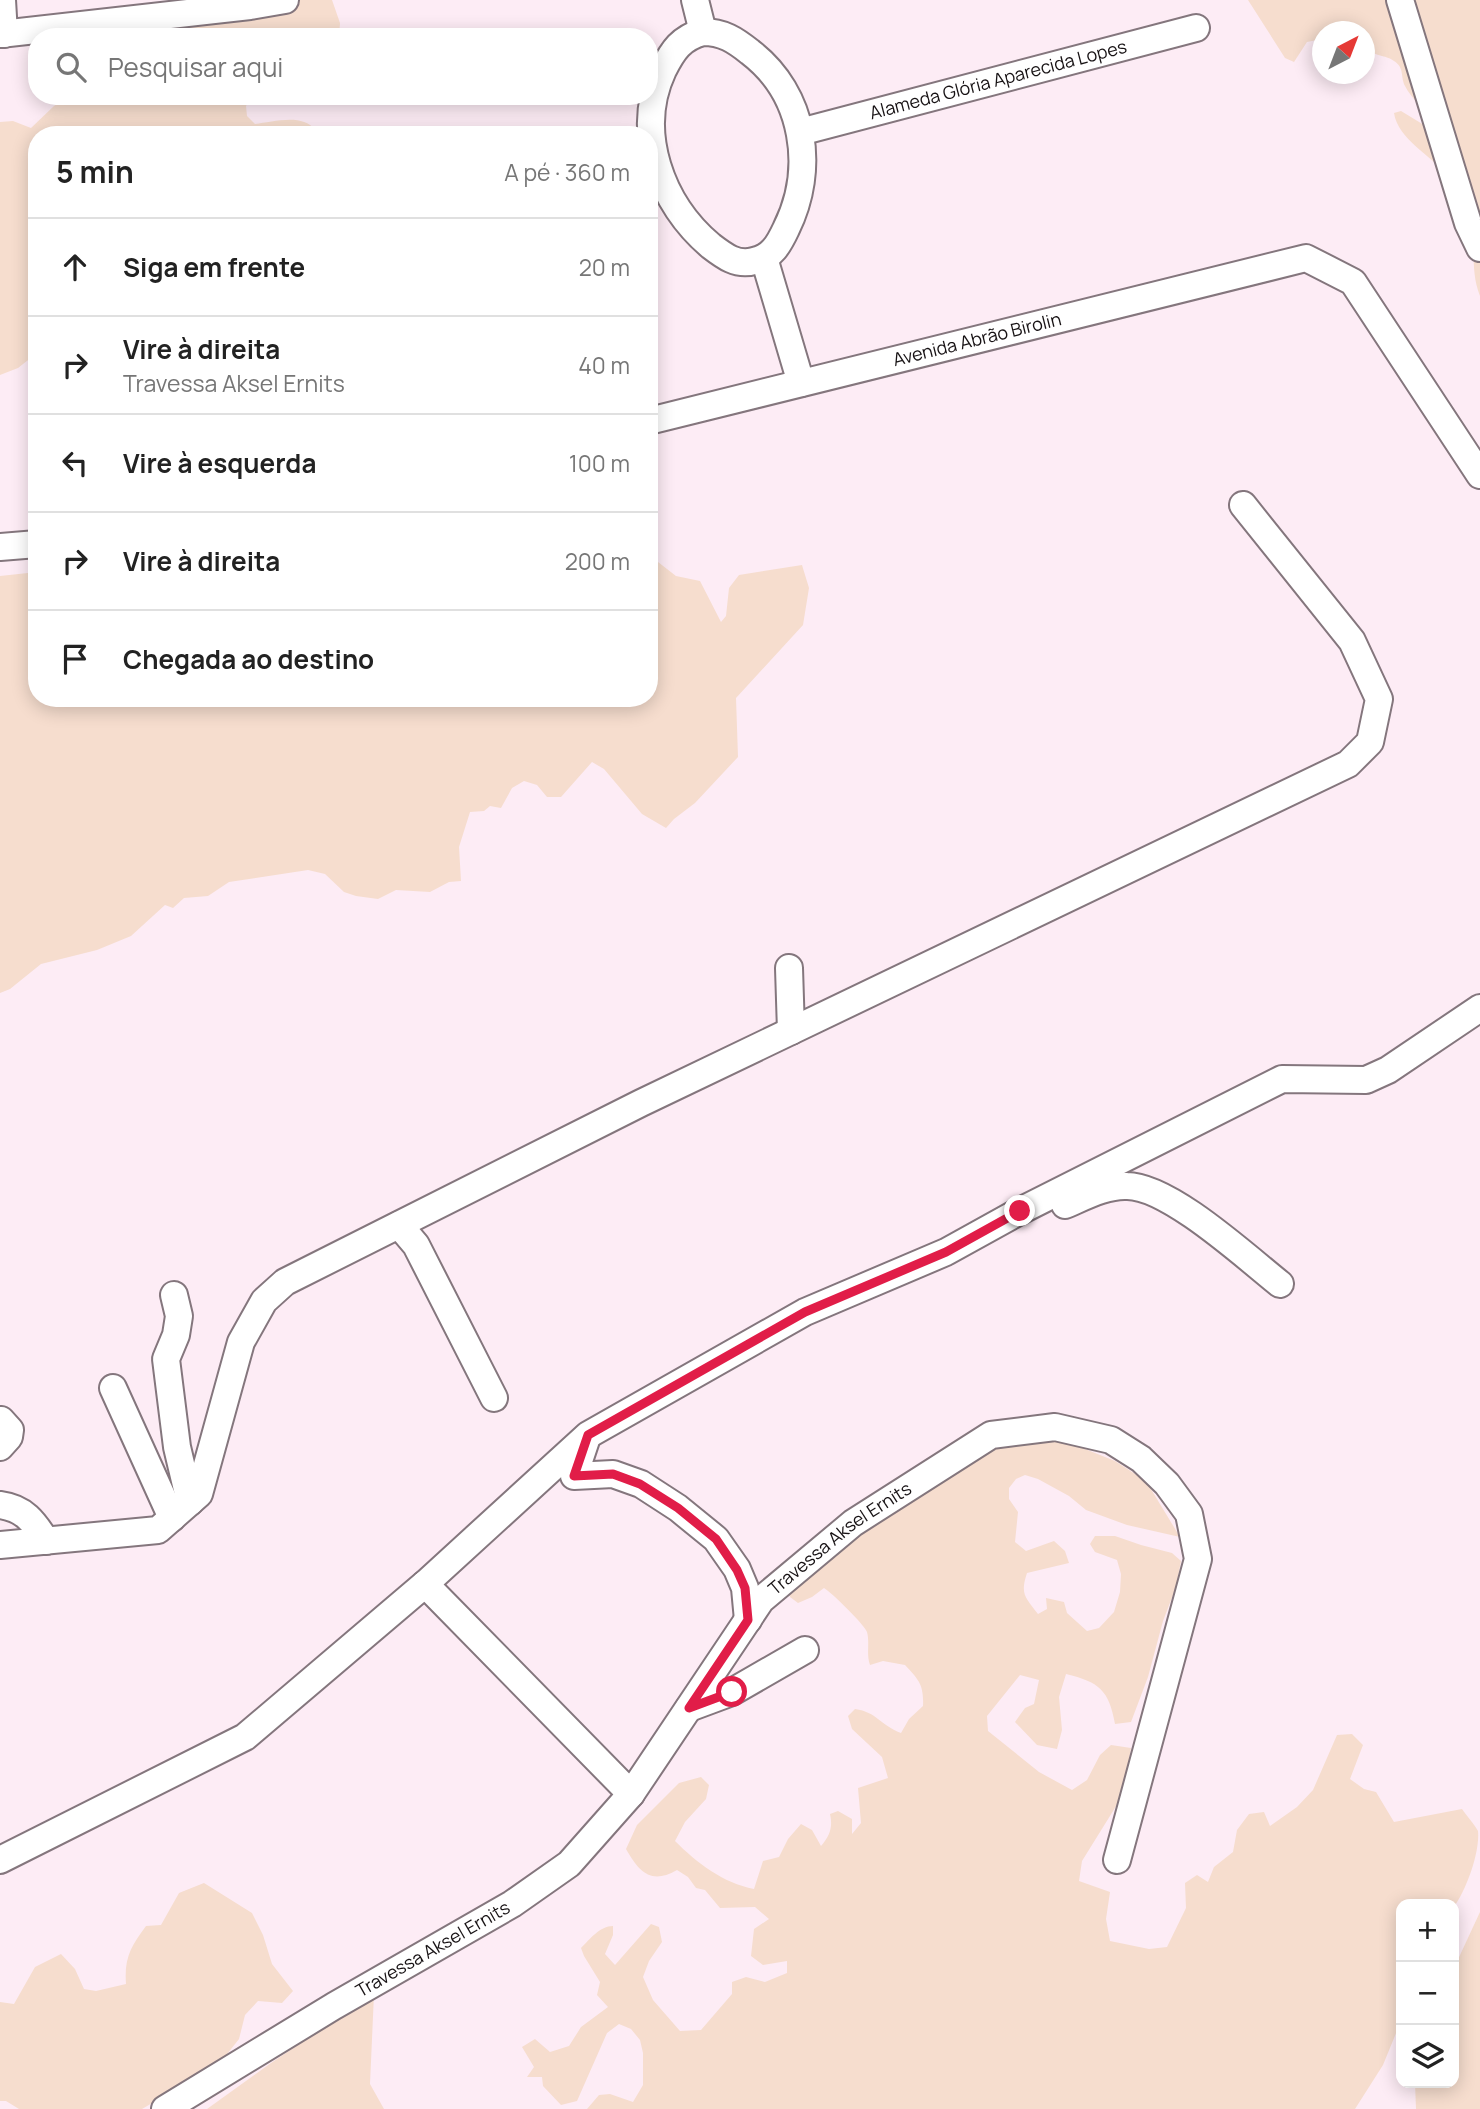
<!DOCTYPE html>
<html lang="pt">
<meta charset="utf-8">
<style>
body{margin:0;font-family:Manrope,sans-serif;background:#f2f2f2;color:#222}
.controls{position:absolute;right:21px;bottom:21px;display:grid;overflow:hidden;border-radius:14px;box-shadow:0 4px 18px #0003}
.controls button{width:63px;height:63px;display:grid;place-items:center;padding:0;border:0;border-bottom:2px solid #e0e0e0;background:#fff;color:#222;font:35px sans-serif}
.compass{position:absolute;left:1312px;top:21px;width:63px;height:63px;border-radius:50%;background:#fff;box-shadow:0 4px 18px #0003;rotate:42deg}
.stop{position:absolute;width:21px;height:21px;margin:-16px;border:5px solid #e11d48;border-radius:50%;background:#fff}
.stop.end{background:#e11d48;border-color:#fff;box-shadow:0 2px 7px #0008}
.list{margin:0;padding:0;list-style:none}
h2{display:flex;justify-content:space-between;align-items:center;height:91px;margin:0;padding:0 28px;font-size:30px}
h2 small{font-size:23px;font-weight:400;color:#767676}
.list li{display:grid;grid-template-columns:46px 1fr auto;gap:21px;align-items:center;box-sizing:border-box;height:98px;padding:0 28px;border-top:2px solid #e0e0e0}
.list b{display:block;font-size:26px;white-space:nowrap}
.list p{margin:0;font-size:23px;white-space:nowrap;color:#767676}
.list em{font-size:23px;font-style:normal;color:#767676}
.icon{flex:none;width:38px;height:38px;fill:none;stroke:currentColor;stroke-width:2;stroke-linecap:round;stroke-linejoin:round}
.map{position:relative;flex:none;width:1480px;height:2109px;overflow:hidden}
.search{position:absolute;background:#fff;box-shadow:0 4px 18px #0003;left:28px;top:28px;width:630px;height:77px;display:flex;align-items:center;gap:18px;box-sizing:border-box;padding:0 24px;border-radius:28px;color:#767676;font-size:26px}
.panel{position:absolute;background:#fff;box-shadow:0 4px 18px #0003;left:28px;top:126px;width:630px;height:581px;border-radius:28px}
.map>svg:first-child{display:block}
.green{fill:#f6ddce}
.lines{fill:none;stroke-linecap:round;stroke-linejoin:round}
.minor-casing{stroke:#84767d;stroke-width:30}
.minor{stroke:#fff;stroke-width:26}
.route{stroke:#e11d48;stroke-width:9}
.labels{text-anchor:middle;stroke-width:5;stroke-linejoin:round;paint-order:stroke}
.street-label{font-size:18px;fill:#171214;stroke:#fdecf5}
</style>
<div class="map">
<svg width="1480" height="2109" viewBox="0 0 1480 2109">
<rect width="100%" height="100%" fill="#fdecf5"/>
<g class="green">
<polygon points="278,0 332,0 340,23 339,37 104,37 105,35"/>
<path d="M1248,0h232v296c-8,-21 -5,-33 -8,-54 -1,-9 -21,-60 -26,-67 -14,-20 -48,-35 -52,-62l7,-2 23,14 5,-3c-5,-16 -18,-23 -24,-36 -5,-10 0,-18 -11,-25 -10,-7 -17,-3 -29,-14l-1,-15h-42v7l-15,3 -13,20 -9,-4z"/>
<path d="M70,96h182l-6,10 1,10 8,8c18,-2 48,-11 60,6l-2,5h-276v218l-19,15 -18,7v-253l13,-1 18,7 23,-22z"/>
<polygon points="649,555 676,576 700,581 721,622 726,616 729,588 739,575 802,565 809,588 803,625 736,698 738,757 695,803 674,819 666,828 642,814 604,769 592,762 561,797 547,797 537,785 524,781 512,788 501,808 490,806 484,811 470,812 459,847 461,881 449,882 430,892 396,890 378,899 356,896 344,892 325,874 308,870 229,882 208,896 184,898 173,908 165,905 131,936 97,950 41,964 10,989 0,993 0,576 37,572 37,698 649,698"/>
<path d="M1025,1438l40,3 50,20 31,20 34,56 -53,-12 -41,-15 -17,-14 -31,-17 -13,-4 -9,4 -7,9v11l9,13 -3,30 11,9 28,-10 11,10 4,12 -42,10c-7,21 -2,24 11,41l9,-5 -1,-11 18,4 3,11 20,18 12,-3 15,-16 6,-20 1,-18 -4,-14 -22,-8 -5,-8 5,-8h20l26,9 31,8 9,8 -5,26 -13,34 -15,56 -17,45 -16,2c-6,-34 -16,-42 -49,-50l-7,23 3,33 -5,19 -20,-4 -22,-23 10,-14 9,-4 5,-24 -19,-5 -33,41 1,15 51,41 33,18 15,-10 13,-25 11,-10 20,3 -8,47 -41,66 -3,20 31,11 -4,27 4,22 39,8 18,-2 19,-39 -1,-25 12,-8 11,7 6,-15 19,-15 4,-22 12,-16 15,-2 6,14 27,-19 16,-17 24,-55 15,-1 11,11 -13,34 14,10 12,3 18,30 68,-13c5,7 12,15 16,22 2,22 -12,59 -24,76v-3h-53v117l-18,44 -28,44h-768l12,-14 11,-1 23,8 10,-17v-32l-3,-13 -9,-11 -12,-5 -12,9 -30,68 -16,4 -18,-19 -1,-9h-15l7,-10 -12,-20 13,-8 15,13 19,-6 12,-19 27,-20 -11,-12 3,-13 -16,-26 -3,-8c9,-9 19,-22 32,-22v9l-8,19 10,11 36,-41 8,3 3,15 -13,19 -6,16 10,23 27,31 21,-1 31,-36v-12l14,-5 19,5 22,-9v-12l-24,4 -12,-9 3,-27 15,-10 -14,-12 -35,1 -15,-18 -9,-2 -8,-11 -11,-7c-26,15 -38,2 -51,-21l11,-24 42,-42 22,-6 8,8 -3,14 -21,23 -10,19c22,22 48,42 79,48l9,-28 16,-4 9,-18 13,-15 11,6 9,16c9,-10 12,-19 9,-32l8,-3 14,8v15l9,-11 -3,-35 30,-10 -6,-21 -30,-28 -4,-13 7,-7c22,3 25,16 46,24l8,-14 14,-13c1,-21 -4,-26 -18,-41l-22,-4 -13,4c-4,-11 0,-22 -3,-33 -3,-8 -35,-39 -43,-44l-12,9 -14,6 -8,-6 -3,-9 176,-126z"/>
<path d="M204,1883l48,30 11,22 9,29 21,27 -11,12 -24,-2 -13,14 -6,24 -19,24 -78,46h-123l-13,-8h-6v-99l14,2 21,-37 26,-13 14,15 9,20 12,2 30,-7c-2,-26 5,-38 20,-58l15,-1 18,-32z"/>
<polygon points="1480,1912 1480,2109 1416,2109 1415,2083 1454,2083 1454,1968"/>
<polygon points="374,1994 370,2084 384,2109 207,2109 271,2063"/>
</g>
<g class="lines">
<g class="minor-casing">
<g id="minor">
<polyline points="2,0 4,34"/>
<polyline points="695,0 703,32"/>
<polyline points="1400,0 1468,223 1480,248"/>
<path d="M703,32c20,0 32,8 47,20 55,42 66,117 36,177 -7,15 -14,28 -32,32 -17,5 -30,-5 -43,-15 -50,-42 -77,-114 -48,-176 10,-20 18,-32 40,-38z"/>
<polyline points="0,34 250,6 285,0"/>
<path id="s1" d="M800,132l396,-104"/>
<polyline points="764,258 801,383"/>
<path id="s2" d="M649,421l657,-163 47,24 127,193"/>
<polyline points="0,547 37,544"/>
<polyline points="789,968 791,1031"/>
<path d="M1065,1205c19,-8 41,-20 62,-19 42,0 119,71 153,98"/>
<polyline points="399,1225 416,1245 494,1398"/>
<polyline points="174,1295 179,1316 176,1335 166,1359 177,1447 190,1502"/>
<polyline points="113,1388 172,1518"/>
<polyline points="587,1437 574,1476 613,1474 641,1484 678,1508 716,1539 737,1569 745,1588 748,1620"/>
<polyline points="0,1447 9,1437 10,1430 1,1420"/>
<path d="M0,1505c24,3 34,17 46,36"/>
<polyline points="0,1545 158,1530 199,1494 241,1342 264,1301 285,1282 641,1103 1348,764 1370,742 1379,699 1352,641 1243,505"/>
<polyline points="425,1584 631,1794"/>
<polyline points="689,1708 732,1692 805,1650"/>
<polyline points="0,1860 245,1737 425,1584 588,1435 805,1312 946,1252 1020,1211 1282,1079 1366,1080 1388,1070 1480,1008"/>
<path id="s3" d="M165,2109l169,-103 178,-102 57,-40 62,-70 130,-194 92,-77 138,-88 64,-8 56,13 30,19 26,25 22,30 9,45 -81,301"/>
</g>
</g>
<use href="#minor" class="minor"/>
</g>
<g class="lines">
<polyline class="route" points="732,1692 689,1708 748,1620 745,1588 737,1570 716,1539 678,1508 640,1484 613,1474 574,1476 588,1435 805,1312 946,1252 1020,1211"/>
</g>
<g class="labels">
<g class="street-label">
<text dy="6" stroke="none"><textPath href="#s1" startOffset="205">Alameda Glória Aparecida Lopes</textPath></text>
<text dy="6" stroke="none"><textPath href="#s2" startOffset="338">Avenida Abrão Birolin</textPath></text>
<text dy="6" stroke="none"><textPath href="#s3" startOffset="900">Travessa Aksel Ernits</textPath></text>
<text dy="6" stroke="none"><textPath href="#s3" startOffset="312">Travessa Aksel Ernits</textPath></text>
</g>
</g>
</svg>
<div class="controls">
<button>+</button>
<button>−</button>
<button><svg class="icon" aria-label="layers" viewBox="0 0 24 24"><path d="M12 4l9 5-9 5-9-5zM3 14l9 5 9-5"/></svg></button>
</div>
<svg class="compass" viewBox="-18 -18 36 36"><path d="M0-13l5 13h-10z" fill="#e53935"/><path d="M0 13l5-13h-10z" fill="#767676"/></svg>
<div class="stop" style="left:732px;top:1692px"></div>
<div class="stop end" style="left:1020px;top:1211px"></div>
<div class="search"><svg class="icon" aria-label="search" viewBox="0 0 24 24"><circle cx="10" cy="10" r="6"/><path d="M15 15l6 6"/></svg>Pesquisar aqui</div>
<section class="panel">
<h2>5 min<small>A pé · 360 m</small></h2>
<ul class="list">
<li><svg class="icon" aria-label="ahead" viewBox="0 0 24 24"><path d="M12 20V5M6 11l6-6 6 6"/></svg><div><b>Siga em frente</b></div><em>20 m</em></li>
<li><svg class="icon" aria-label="right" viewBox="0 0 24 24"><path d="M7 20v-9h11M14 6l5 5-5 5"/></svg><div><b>Vire à direita</b><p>Travessa Aksel Ernits</p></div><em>40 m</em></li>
<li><svg class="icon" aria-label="left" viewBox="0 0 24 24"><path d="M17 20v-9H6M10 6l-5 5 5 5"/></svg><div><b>Vire à esquerda</b></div><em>100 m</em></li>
<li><svg class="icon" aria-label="right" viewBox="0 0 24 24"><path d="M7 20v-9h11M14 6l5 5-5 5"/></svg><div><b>Vire à direita</b></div><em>200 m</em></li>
<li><svg class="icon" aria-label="arrive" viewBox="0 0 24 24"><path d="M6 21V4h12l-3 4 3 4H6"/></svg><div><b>Chegada ao destino</b></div></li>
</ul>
</section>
</div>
